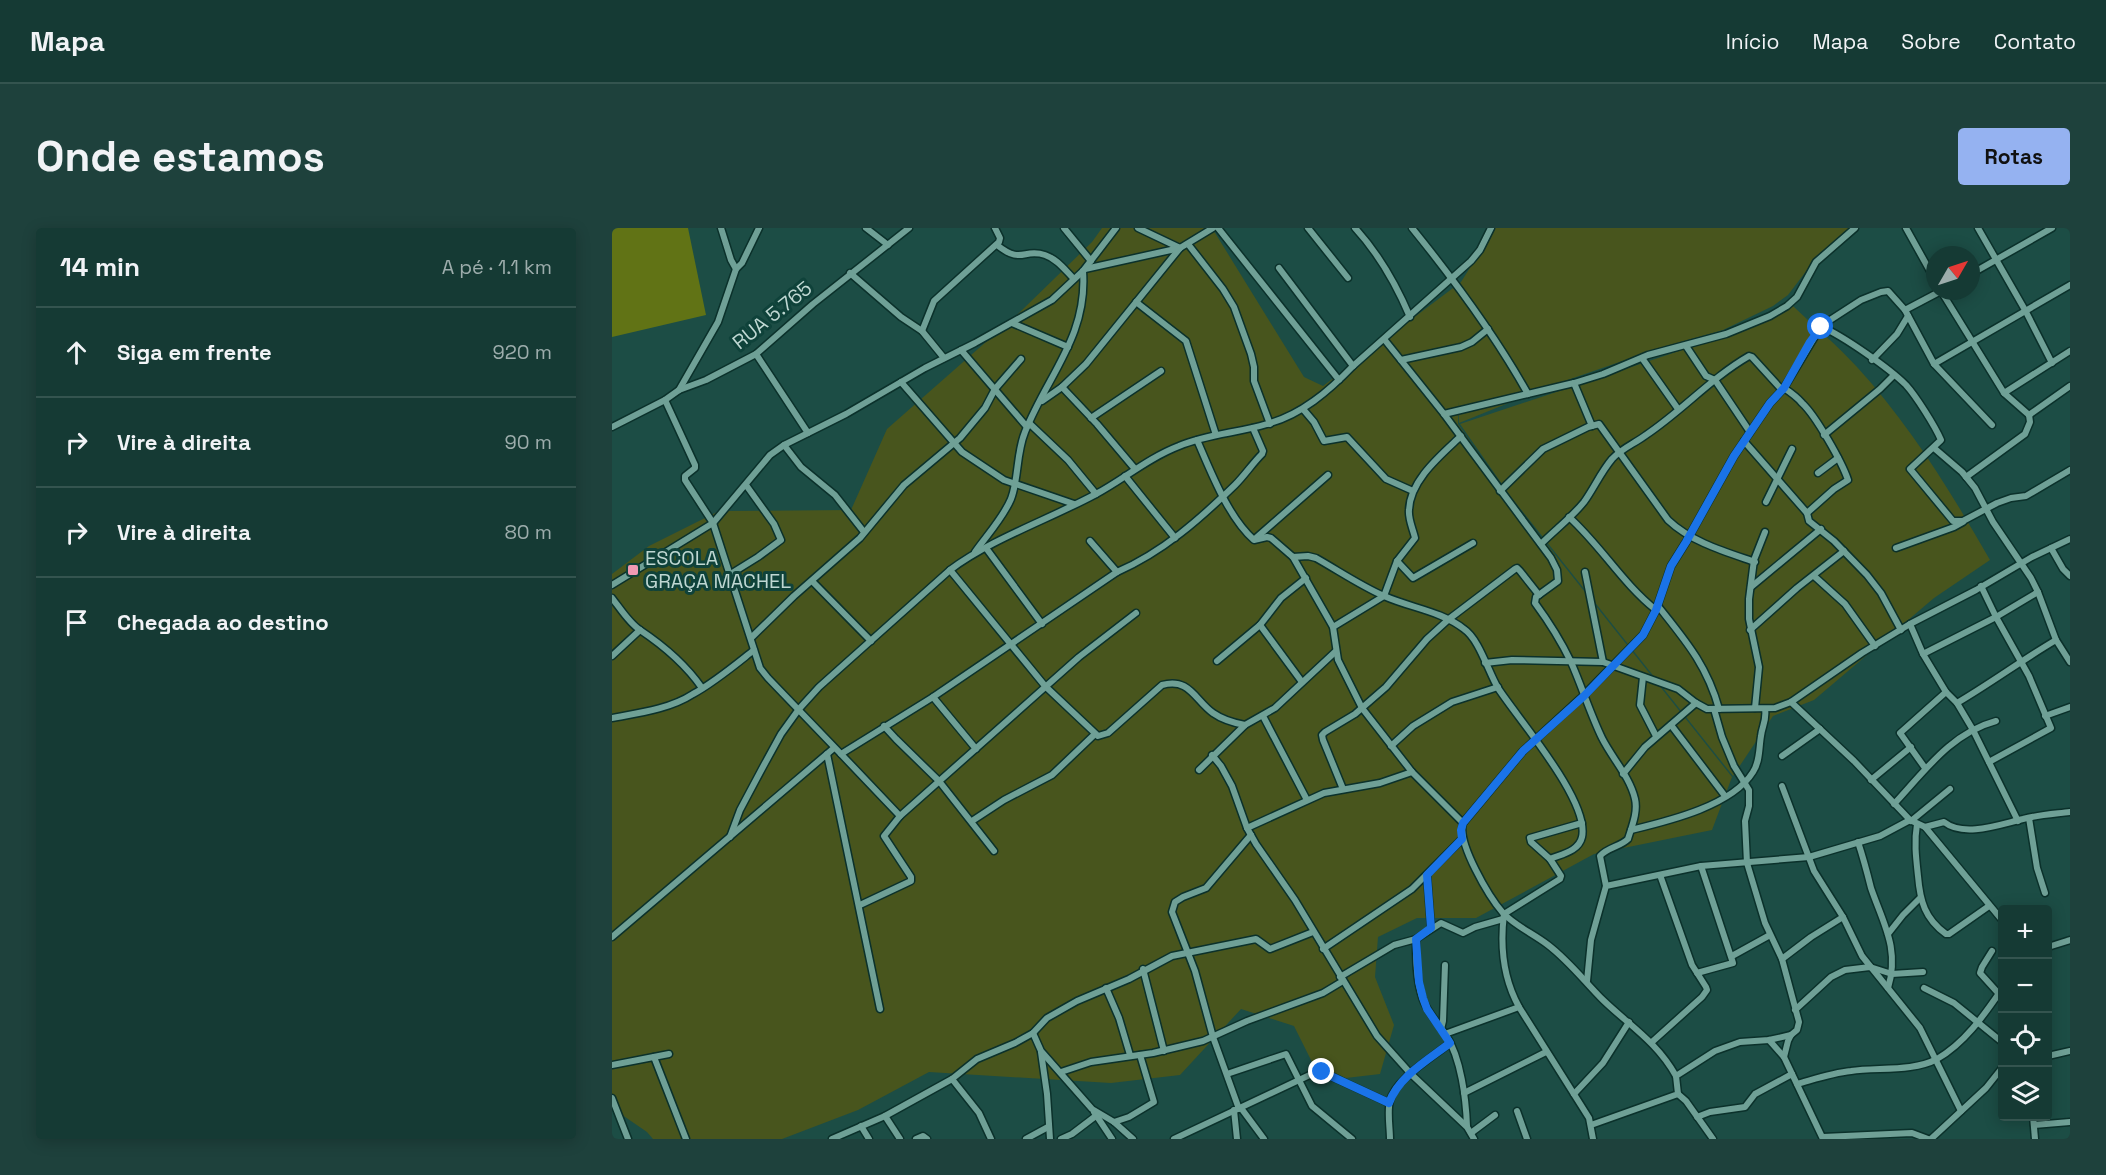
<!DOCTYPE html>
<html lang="pt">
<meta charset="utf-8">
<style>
body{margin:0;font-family:"Space Grotesk",sans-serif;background:#1e413c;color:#f1f3f6}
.controls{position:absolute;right:18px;bottom:18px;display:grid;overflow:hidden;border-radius:6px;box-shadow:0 3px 15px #0003}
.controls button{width:54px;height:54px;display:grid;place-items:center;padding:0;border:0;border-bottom:2px solid #34544f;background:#153a34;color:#f1f3f6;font:30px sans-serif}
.compass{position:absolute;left:1314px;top:18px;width:54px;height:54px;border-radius:50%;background:#153a34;box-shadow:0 3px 15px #0003;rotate:51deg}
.stop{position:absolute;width:18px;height:18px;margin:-14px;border:4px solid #1a73e8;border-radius:50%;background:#fff}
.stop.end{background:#1a73e8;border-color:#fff;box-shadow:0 2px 6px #0008}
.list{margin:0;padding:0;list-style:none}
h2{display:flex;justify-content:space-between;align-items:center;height:78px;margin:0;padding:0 24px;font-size:26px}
h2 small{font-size:20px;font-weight:400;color:#9dadac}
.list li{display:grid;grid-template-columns:39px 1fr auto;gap:18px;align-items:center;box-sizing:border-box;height:90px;padding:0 24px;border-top:2px solid #34544f}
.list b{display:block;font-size:22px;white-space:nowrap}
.list em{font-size:20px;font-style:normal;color:#9dadac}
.icon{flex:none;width:33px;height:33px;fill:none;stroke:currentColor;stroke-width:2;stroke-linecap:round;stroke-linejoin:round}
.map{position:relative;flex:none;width:1458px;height:911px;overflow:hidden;border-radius:6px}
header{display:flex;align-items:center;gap:36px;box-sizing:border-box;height:84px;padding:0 30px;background:#153a34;border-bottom:2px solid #34544f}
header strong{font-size:28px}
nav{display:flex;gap:33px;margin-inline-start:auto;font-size:21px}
.intro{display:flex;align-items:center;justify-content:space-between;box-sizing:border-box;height:144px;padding:0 36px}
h1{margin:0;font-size:42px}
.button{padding:15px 27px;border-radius:6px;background:#95b2f1;color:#111;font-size:21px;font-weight:700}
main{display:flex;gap:36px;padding:0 36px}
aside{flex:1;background:#153a34;border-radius:6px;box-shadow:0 3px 15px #0003}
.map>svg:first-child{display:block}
.green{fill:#48551d}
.forest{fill:#617315}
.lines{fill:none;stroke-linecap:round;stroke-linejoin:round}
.minor-casing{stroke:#0b312b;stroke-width:9}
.minor{stroke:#6fa096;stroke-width:6}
.route{stroke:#1a73e8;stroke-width:8}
.poi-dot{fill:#f19ab4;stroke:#0f423a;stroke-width:2}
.labels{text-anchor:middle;stroke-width:6;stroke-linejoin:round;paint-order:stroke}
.street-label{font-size:20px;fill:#bfd7d2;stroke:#0f423a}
.poi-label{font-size:20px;fill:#bfd7d2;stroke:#0f423a;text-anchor:start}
</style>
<header>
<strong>Mapa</strong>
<nav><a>Início</a><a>Mapa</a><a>Sobre</a><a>Contato</a></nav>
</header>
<div class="intro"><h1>Onde estamos</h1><a class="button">Rotas</a></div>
<main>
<aside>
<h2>14 min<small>A pé · 1.1 km</small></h2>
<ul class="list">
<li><svg class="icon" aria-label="ahead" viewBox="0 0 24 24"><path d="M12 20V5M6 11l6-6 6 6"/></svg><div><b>Siga em frente</b></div><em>920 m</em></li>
<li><svg class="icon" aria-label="right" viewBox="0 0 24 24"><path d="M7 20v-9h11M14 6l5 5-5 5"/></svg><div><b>Vire à direita</b></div><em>90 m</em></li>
<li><svg class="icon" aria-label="right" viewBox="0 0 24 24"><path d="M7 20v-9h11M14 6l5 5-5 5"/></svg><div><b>Vire à direita</b></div><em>80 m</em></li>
<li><svg class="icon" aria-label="arrive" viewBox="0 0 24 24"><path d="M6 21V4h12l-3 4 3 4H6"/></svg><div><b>Chegada ao destino</b></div></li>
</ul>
</aside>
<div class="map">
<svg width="1458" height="911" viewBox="0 0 1458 911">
<rect width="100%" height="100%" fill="#1c4d45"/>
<g class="green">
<polygon points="490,0 600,0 692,149 711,158 849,54 883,0 1238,0 1195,42 1176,67 1161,78 1111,102 1054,118 941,157 847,195 847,173 846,196 898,270 1120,549 1100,602 982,626 864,690 805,690 766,709 763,749 782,797 768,846 734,850 700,834 682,798 629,781 568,847 499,855 317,844 246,882 170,911 41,911 35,904 0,880 0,346 37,318 107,283 239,282 275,201 408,84 480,14"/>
<path d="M1181,78c21,20 44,39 64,61 53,58 94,125 133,193l-56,38 -120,102 -41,16 -40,60 -222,-279 -51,-73 267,-89z"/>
</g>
<polygon class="forest" points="0,0 76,0 94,87 0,109"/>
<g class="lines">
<g class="minor-casing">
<g id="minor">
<polyline points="109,0 119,32 124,41"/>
<polyline points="254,0 276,17"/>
<polyline points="452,0 479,33"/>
<polyline points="526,0 568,20"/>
<polyline points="606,0 727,152"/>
<polyline points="696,0 736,50"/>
<path d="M743,0c24,26 41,56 55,89"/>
<path d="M800,0c43,53 83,107 116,166"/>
<polyline points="1294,0 1323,52"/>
<polyline points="1366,0 1413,82 1440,135"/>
<polyline points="576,16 611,61 622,79 639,126 642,139 642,153 658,196"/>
<path d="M385,17c25,20 26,3 48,10 12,4 20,15 29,24"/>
<polyline points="667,40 741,138"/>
<polyline points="473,41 568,20 601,0"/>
<polyline points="238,45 289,89 310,103 332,130"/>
<polyline points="1359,46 1440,0"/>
<polyline points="524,74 574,113 604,207"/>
<polyline points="1293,82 1329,63 1392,165"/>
<polyline points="400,95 456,119"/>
<path d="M1210,99c21,9 67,41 84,58 10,11 29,41 35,55l-31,29 43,52h10l34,-18 14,-5 15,-2 44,-26"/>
<polyline points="310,103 322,73 387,14 388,10 383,0"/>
<path d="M772,111l60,75 107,144 6,12 1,11 -22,16 -1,6c14,19 26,38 36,59 11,25 19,51 31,76 10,20 28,39 33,61 3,13 -3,27 -7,40 -8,8 -20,8 -28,17l6,30"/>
<polyline points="1074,118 1094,148 1103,152 1138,204"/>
<polyline points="349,122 415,199"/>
<polyline points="144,126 196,205"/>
<polyline points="1030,130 1066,181"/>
<polyline points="789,132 849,119 860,114 876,101"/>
<polyline points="1260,132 1285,106 1296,88"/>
<polyline points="1322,136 1458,57"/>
<polyline points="289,154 350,224 392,252 462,276"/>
<polyline points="962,155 980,198"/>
<polyline points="450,159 485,196 523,241"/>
<path d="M1172,160c6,4 13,9 18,15 14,13 40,59 46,77l-14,9 -27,24"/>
<polyline points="67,162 106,94 124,41 130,35 147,0"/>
<path d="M53,172l30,65v3l-10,8v4l28,43 47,145 8,10 73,76 92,-57 184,-125c46,-20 83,-53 118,-87 10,-10 17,-21 27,-31l1,-3 -10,-23"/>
<polyline points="430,173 450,159 474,136 568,20"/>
<polyline points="691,181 702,194 712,213 735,209 774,251 801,263"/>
<polyline points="832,186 962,155 991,146 1036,127 1114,106 1158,88 1175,78 1185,69 1204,34 1243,0"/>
<polyline points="1417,187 1392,165 1458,123"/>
<polyline points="1417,187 1458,158"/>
<polyline points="479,190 549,143"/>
<polyline points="417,195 456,232 484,266"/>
<polyline points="0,199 53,172 67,162 94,152 144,126 201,76 297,0"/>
<polyline points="1212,207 1268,161 1282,147"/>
<path d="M585,212c14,32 31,77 57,100l13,-3 4,1 22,19 15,-1 8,2c23,13 45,28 68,38 27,12 57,15 80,33 15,10 24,42 34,59 20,31 92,113 84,149 -3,14 -20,17 -32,22l11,17 -1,3 -56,35c-4,32 -1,64 15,93l70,111 4,21"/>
<polyline points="1132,213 1195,285 1197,293 1222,313 1255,347 1269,365 1289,402"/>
<polyline points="172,217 189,239 223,267 252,304"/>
<polyline points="1322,220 1350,244 1363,260 1381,294 1419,350 1426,364 1444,412 1458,434"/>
<polyline points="1206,245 1226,230"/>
<polyline points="513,248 563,310"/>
<polyline points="1354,249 1413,206 1418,194 1417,187"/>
<path d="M888,263l43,-42 45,-22 11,-3 69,96c23,22 58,32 87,42"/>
<polyline points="1154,274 1180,221"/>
<path d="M957,289c32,29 54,67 87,93"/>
<polyline points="644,310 716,247"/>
<polyline points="478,313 505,344"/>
<path d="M929,316c14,-14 31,-27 43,-42 10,-14 17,-30 28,-43 10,-11 22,-15 34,-24 36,-24 65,-57 103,-79l3,1 30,33"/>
<polyline points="374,320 430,396"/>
<polyline points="1284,320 1342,299 1351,294"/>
<polyline points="1439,320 1451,341 1458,348"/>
<path d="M363,324c12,-17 28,-34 36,-53 8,-21 5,-45 14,-67 22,-56 63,-96 58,-161"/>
<polyline points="681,329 721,399 726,432 750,480 800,544 851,595"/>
<polyline points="785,333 801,350 861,315"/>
<path d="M338,342l95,116 53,50 10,-3 54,-48c27,-8 33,15 51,28 10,7 21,10 32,12"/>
<polyline points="973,344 991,434"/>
<polyline points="117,347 146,329 169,312 162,296 134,257"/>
<polyline points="1202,348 1233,376 1263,418"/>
<polyline points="200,353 259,413"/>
<polyline points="0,357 101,295 158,227 172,217 234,186 313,140 363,115 440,72 471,43 504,0"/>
<polyline points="1369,358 1384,389 1417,448 1439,500 1377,534"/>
<polyline points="1139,359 1209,301"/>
<path d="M0,370c8,10 17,25 28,32 24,16 46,35 62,58"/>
<path d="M1046,378c27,34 49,59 61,103"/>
<polyline points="1298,396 1311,426 1334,464 1345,475 1361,502 1406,593"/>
<polyline points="648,397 690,454"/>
<path d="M721,399l51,-31 13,-35 18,-23c-2,-9 -7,-19 -6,-28 1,-30 32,-55 52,-74"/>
<polyline points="1138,402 1185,360 1232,323"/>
<polyline points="139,410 182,368 248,310 292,257 348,210 373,180 383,161 409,131"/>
<polyline points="1311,426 1384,389 1426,364"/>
<polyline points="0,428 28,402"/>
<polyline points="605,433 648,397 669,370 694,350"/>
<polyline points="873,435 900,432 991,434 1066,461 1084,475 1095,481 1163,480 1179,474 1250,425 1298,396 1364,362 1420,329 1458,311"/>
<polyline points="1031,449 1028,477 1044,508"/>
<polyline points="321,469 364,521"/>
<polyline points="1179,474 1242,533 1298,592 1313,599 1390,692"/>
<path d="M1345,475c34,-20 65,-43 99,-63"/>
<polyline points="1143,480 1147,439 1137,391 1137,371 1142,332 1153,304"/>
<polyline points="1102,481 1110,509 1122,538 1137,562 1137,578 1133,593 1135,635 1153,695 1170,731 1187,794 1185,802 1179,807 1176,813 1172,829 1211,911"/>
<polyline points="651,488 695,572"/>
<polyline points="1433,488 1458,479"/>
<path d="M0,490c27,-5 58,-9 81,-24 22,-12 42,-29 61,-44"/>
<polyline points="1059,497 1113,568"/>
<polyline points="272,498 284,511 327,553 382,623"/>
<polyline points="779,518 801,498 840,474 886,459"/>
<polyline points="215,526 268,781"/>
<polyline points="229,526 288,588"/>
<polyline points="600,527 609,538 620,558 635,600 644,616 683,672 765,808 799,846 855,899 862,911"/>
<polyline points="1170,528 1208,501"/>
<polyline points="1313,540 1288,505 1334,464"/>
<polyline points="587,542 633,497 663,480 723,424"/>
<polyline points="1011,546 1033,519 1084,475"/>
<polyline points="1259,552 1299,519"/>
<polyline points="1170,558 1202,643 1231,689 1250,728 1308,800 1349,883"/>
<polyline points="731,561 711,512 710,507 713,504 743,486 774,459 815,411 837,391 903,341 905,340 908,343 927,367"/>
<path d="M1282,576c30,-32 57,-71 102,-83"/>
<polyline points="1417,590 1425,640 1433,665"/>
<polyline points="360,593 392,572 440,547 483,506"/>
<polyline points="1299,593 1338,561"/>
<path d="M1305,596c-3,18 -1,34 1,52 2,25 7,43 28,58h3l40,-28"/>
<path d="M1313,599l19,-5c20,16 57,2 79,-3 15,-4 31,-5 47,-7"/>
<polyline points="635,600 712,565 768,555 800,544"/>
<path d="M1019,602c37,-9 101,-24 122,-58 7,-10 6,-25 8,-36 1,-10 6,-16 4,-27"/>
<path d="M118,609l10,-27 24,-45 17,-31 18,-25 20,-22 131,-117c41,-31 100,-51 146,-76 28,-15 52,-36 83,-48 28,-12 59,-13 88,-22 34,-9 62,-33 86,-58l118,-105 9,-11 11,-22"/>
<path d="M1246,614c5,15 9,30 13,46 12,35 29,61 17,100"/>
<polyline points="938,631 919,614 918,610 970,595"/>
<polyline points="815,647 819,700"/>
<polyline points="248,677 299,653 299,649 272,608 288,588 467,429 524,385"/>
<polyline points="1276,706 1291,687 1308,670"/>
<polyline points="0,709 222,520"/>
<path d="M804,711c0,20 0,41 7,61 5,13 15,23 23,35 15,23 20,64 21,91"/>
<polyline points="1436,719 1458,712"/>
<polyline points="711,721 800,661 850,611"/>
<polyline points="1380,723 1370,739 1368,745 1387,766"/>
<polyline points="1120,728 1158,707"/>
<polyline points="1170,731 1199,709 1231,689"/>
<polyline points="531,741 552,823"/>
<polyline points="1085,745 1121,735 1089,638"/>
<polyline points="728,749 782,717 804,711 829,695 851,705 863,699 891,691"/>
<polyline points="975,753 979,712 994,658 1089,638 1197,629 1268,608 1298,592"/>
<polyline points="494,760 507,790 518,827"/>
<polyline points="1312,760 1342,775 1390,814"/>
<polyline points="1183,782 1219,749 1233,742 1258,739 1280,746 1311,744"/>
<polyline points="829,801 831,793 833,737"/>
<polyline points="421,805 429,823 480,881 502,894 521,911"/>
<polyline points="833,806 907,779"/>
<polyline points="1157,812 1172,829"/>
<polyline points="1040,814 1090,769 1095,762 1094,759 1080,737 1048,647"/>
<polyline points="429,824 435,866 438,911"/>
<polyline points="1436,828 1458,823"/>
<polyline points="42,829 74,911"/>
<polyline points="0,837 57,826"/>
<polyline points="449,844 479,834 541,825 591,813 635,793 711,765 731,753"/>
<polyline points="615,846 674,826 700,878 740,911"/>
<path d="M1064,848c-19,-34 -46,-50 -73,-76 -18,-18 -34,-39 -55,-55 -14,-11 -33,-19 -45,-32 -14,-16 -46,-70 -40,-90l60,-72 61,-56 59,-60 13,-25 15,-44 15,-24 48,-86 36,-53 14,-15 33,-55 10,-11 34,-22 20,-8 7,-1 17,19 29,54 58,61"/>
<polyline points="340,851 367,885 379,911"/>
<path d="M1185,856c18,-5 35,-11 54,-13 26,-4 62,1 86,-12 28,-16 47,-44 65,-70"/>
<polyline points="852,865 934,824"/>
<polyline points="962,866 991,835 1017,794"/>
<polyline points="1066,866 1074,873 1101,911"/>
<polyline points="0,870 16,911"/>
<polyline points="629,880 652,911"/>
<polyline points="627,881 601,809 583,743 560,684 563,674 571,669 594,660 639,607"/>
<polyline points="622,882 625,911"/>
<polyline points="905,883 915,911"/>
<polyline points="482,884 500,911"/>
<polyline points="273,888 288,911"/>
<polyline points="1421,888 1423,911"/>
<polyline points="1085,889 1098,884 1133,879 1143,866 1180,846"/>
<polyline points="502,894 517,889 542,874 528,827"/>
<polyline points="979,897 1066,866 1064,848 1103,823 1128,814 1157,812 1179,807"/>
<polyline points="1422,897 1458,894"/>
<polyline points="249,898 257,911"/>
<polyline points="859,905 883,887"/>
<polyline points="1211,909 1300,905 1316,911"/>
<polyline points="220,911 273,888 340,851 365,831 403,815 421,805 435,790 465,773 517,751 560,728 644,711 658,721 701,704"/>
<polyline points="304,911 311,908 315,911"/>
<polyline points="414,911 436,899"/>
<polyline points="449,911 460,906 485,887"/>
<polyline points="562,911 704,844 710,844 777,875"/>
<path d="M778,911c0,-11 -3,-28 0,-38 4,-21 43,-44 60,-58"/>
<polyline points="1319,911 1374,860 1390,840"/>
</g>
</g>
<use href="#minor" class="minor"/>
</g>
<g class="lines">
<path class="route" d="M710,844l67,31c10,-27 39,-43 61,-60l-23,-34 -4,-11 -4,-16 -3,-43 15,-11 -4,-53 35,-36 -1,-9 2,-7 60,-72 61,-55 59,-61 13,-25 15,-44 15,-24 48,-86 36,-53 14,-15 26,-46 11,-15"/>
</g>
<rect class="poi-dot" x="15" y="336" width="12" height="12" rx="3"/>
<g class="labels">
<g class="street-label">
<text transform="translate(160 87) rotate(-39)" y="7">RUA 5.765</text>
</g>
<g class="poi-label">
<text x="33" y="337">ESCOLA<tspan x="33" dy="23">GRAÇA MACHEL</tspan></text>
</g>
</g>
</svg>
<div class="controls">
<button>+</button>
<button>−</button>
<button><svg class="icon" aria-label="locate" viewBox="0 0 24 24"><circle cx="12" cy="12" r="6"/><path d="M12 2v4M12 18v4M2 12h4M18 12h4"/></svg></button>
<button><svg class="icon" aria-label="layers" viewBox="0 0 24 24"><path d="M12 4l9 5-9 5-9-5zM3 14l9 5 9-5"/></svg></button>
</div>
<svg class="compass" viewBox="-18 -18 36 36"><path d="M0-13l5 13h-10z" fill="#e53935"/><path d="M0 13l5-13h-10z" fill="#9dadac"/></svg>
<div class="stop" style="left:1209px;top:99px"></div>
<div class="stop end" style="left:710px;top:844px"></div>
</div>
</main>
